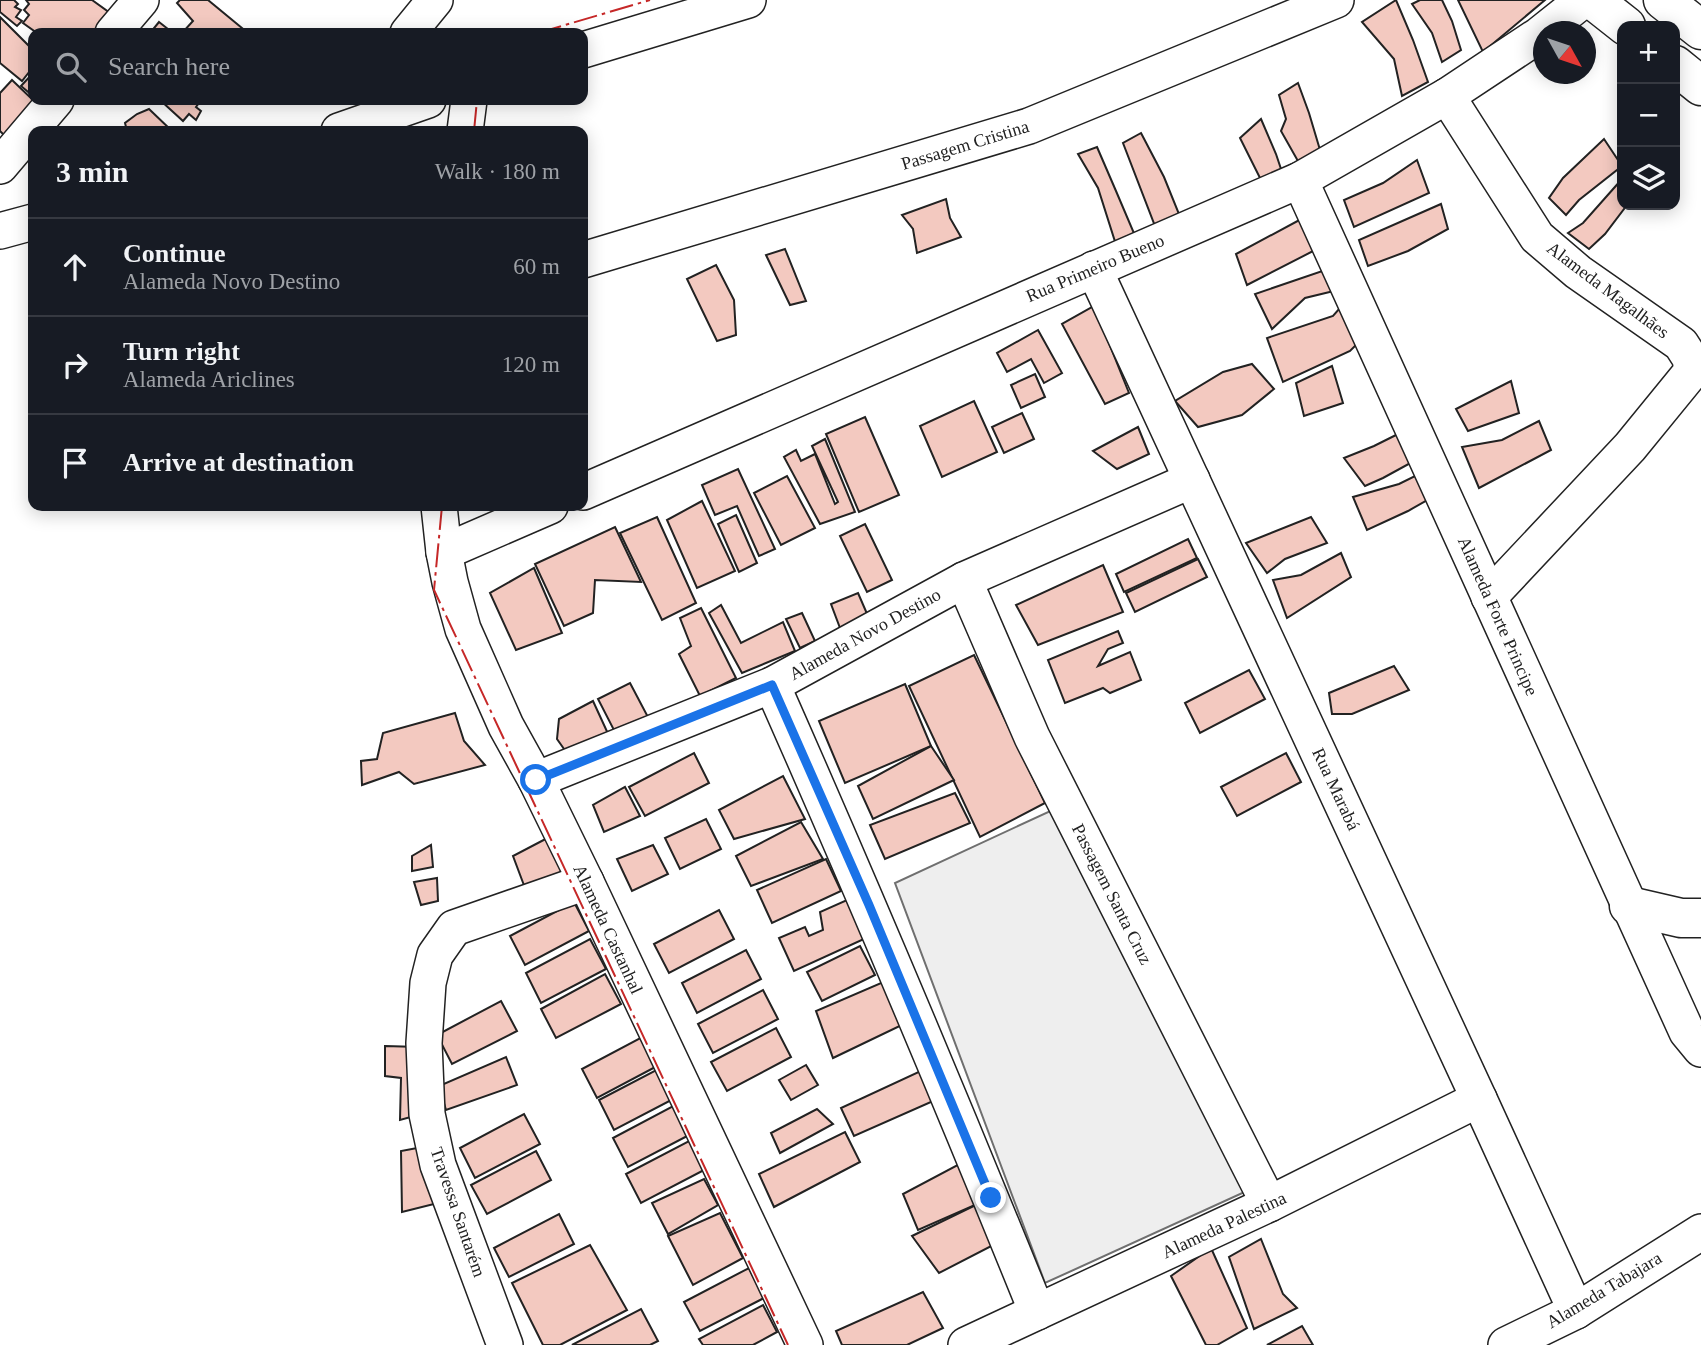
<!DOCTYPE html>
<meta charset="utf-8">
<style>
body{margin:0;font-family:"Times New Roman",serif;background:#20242c;color:#f1f3f6}
.controls{position:absolute;right:21px;top:21px;display:grid;overflow:hidden;border-radius:14px;box-shadow:0 4px 18px #0003}
.controls button{width:63px;height:63px;display:grid;place-items:center;padding:0;border:0;border-bottom:2px solid #363941;background:#171b24;color:#f1f3f6;font:35px sans-serif}
.compass{position:absolute;left:1533px;top:21px;width:63px;height:63px;border-radius:50%;background:#171b24;box-shadow:0 4px 18px #0003;rotate:130deg}
.stop{position:absolute;width:21px;height:21px;margin:-16px;border:5px solid #1a73e8;border-radius:50%;background:#fff}
.stop.end{background:#1a73e8;border-color:#fff;box-shadow:0 2px 7px #0008}
.list{margin:0;padding:0;list-style:none}
h2{display:flex;justify-content:space-between;align-items:center;height:91px;margin:0;padding:0 28px;font-size:30px}
h2 small{font-size:23px;font-weight:400;color:#9ea1a6}
.list li{display:grid;grid-template-columns:46px 1fr auto;gap:21px;align-items:center;box-sizing:border-box;height:98px;padding:0 28px;border-top:2px solid #363941}
.list b{display:block;font-size:26px;white-space:nowrap}
.list p{margin:0;font-size:23px;white-space:nowrap;color:#9ea1a6}
.list em{font-size:23px;font-style:normal;color:#9ea1a6}
.icon{flex:none;width:38px;height:38px;fill:none;stroke:currentColor;stroke-width:2;stroke-linecap:round;stroke-linejoin:round}
.map{position:relative;flex:none;width:1701px;height:1345px;overflow:hidden}
.search{position:absolute;background:#171b24;box-shadow:0 4px 18px #0003;left:28px;top:28px;width:560px;height:77px;display:flex;align-items:center;gap:18px;box-sizing:border-box;padding:0 24px;border-radius:14px;color:#9ea1a6;font-size:26px}
.panel{position:absolute;background:#171b24;box-shadow:0 4px 18px #0003;left:28px;top:126px;width:560px;height:385px;border-radius:14px}
.map>svg:first-child{display:block}
.green{fill:#eee;stroke:#6f6f6f;stroke-width:2}
.building{fill:#f3c9c0;stroke:#222;stroke-width:2}
.lines{fill:none;stroke-linecap:round;stroke-linejoin:round}
.minor-casing{stroke:#222;stroke-width:38}
.major-casing{stroke:#222;stroke-width:41}
.minor{stroke:#fff;stroke-width:35}
.major{stroke:#fff;stroke-width:38}
.power{stroke:#c62828;stroke-width:2;stroke-dasharray:24 5 3.5 5;stroke-linecap:butt}
.route{stroke:#1a73e8;stroke-width:9}
.labels{text-anchor:middle;stroke-width:5;stroke-linejoin:round;paint-order:stroke}
.street-label{font-size:18px;fill:#222;stroke:#fff}
</style>
<div class="map">
<svg width="1701" height="1345" viewBox="0 0 1701 1345">
<rect width="100%" height="100%" fill="#fff"/>
<polygon class="green" points="1059,807 1249,1190 1045,1283 895,883"/>
<g class="building">
<polygon points="0,0 14,0 18,4 15,7 21,10 16,17 22,21 17,26 0,12"/>
<polygon points="26,0 92,0 110,13 92,33 37,33 23,23 29,15 24,10 29,4"/>
<polygon points="180,0 208,0 248,33 182,33 193,21 177,3"/>
<polygon points="1396,0 1413,40 1428,82 1402,96 1394,59 1362,22"/>
<polygon points="1420,0 1442,0 1452,21 1461,50 1442,62 1432,33 1412,4"/>
<polygon points="1458,0 1545,0 1483,52"/>
<polygon points="0,17 33,50 33,67 22,81 0,63"/>
<polygon points="159,22 173,33 150,33"/>
<polygon points="33,73 33,96 21,86"/>
<polygon points="12,80 34,101 4,135 0,131 0,93"/>
<polygon points="1298,83 1309,113 1323,160 1303,170 1281,131 1286,119 1279,95"/>
<polygon points="160,100 195,100 199,103 196,107 201,111 196,120 189,114 183,121"/>
<polygon points="149,109 172,131 127,131 125,123 137,114"/>
<polygon points="1261,119 1276,154 1283,175 1263,184 1240,138"/>
<polygon points="1141,133 1164,177 1181,219 1155,226 1123,143"/>
<polygon points="1604,139 1622,166 1579,200 1566,215 1549,198 1563,178"/>
<polygon points="1097,147 1116,191 1139,245 1118,251 1098,188 1078,154"/>
<polygon points="1417,160 1429,193 1354,227 1344,200 1383,183"/>
<polygon points="1622,179 1622,205 1627,205 1605,234 1589,249 1568,233 1583,223"/>
<polygon points="946,199 950,218 961,237 917,253 913,229 902,215"/>
<polygon points="1441,204 1448,229 1408,251 1368,266 1359,240"/>
<polygon points="1305,217 1319,248 1247,285 1236,254"/>
<polygon points="785,249 806,301 790,305 766,255"/>
<polygon points="716,265 734,300 736,335 717,341 687,279"/>
<polygon points="1334,267 1338,290 1305,298 1272,329 1255,294"/>
<polygon points="1347,300 1366,335 1350,351 1283,382 1267,338 1333,316"/>
<polygon points="1094,306 1129,393 1105,404 1062,324"/>
<polygon points="1038,330 1062,373 1044,383 1031,359 1007,372 997,353"/>
<polygon points="1252,364 1274,389 1242,415 1198,427 1175,401 1223,372"/>
<polygon points="1332,366 1343,403 1304,416 1296,383"/>
<polygon points="1035,374 1045,397 1021,408 1011,385"/>
<polygon points="1511,381 1519,413 1468,431 1456,409"/>
<polygon points="974,401 997,452 942,477 920,426"/>
<polygon points="1022,413 1034,439 1004,453 992,427"/>
<polygon points="865,417 899,495 859,512 826,434"/>
<polygon points="1539,421 1551,450 1479,488 1462,447 1502,440"/>
<polygon points="1138,427 1149,454 1117,469 1093,451"/>
<polygon points="1406,430 1416,460 1383,478 1365,486 1344,458 1374,446"/>
<polygon points="825,439 855,512 820,524 784,457 796,450 801,461 815,454 835,504 838,502 812,446"/>
<polygon points="738,469 775,549 759,556 737,506 715,515 702,485"/>
<polygon points="1417,475 1429,499 1408,511 1367,530 1353,497 1399,484"/>
<polygon points="787,476 815,528 781,545 754,493"/>
<polygon points="702,501 735,571 697,588 667,520"/>
<polygon points="736,515 757,563 739,572 718,524"/>
<polygon points="657,517 696,603 662,620 620,533"/>
<polygon points="1311,517 1327,543 1285,559 1267,573 1246,543"/>
<polygon points="865,524 892,580 867,592 840,536"/>
<polygon points="615,527 641,582 595,580 593,613 564,626 535,564"/>
<polygon points="1188,539 1197,558 1124,592 1116,574"/>
<polygon points="1341,553 1351,577 1287,618 1273,580 1301,575"/>
<polygon points="1198,559 1207,577 1135,612 1126,593"/>
<polygon points="1103,565 1123,612 1038,645 1016,605"/>
<polygon points="534,568 562,633 516,650 490,593"/>
<polygon points="858,593 868,616 840,628 831,604"/>
<polygon points="721,605 741,643 783,622 795,651 742,673 709,613"/>
<polygon points="701,608 736,678 700,696 679,654 691,646 680,618"/>
<polygon points="802,613 815,641 800,648 786,619"/>
<polygon points="1118,631 1123,643 1108,649 1098,666 1130,652 1141,680 1110,693 1103,688 1065,703 1048,660"/>
<polygon points="974,655 1045,803 980,837 909,686"/>
<polygon points="1394,666 1409,690 1352,714 1332,714 1329,693"/>
<polygon points="1249,670 1265,699 1200,733 1185,703"/>
<polygon points="630,683 649,719 617,736 598,699"/>
<polygon points="905,684 931,746 845,783 819,721"/>
<polygon points="593,701 610,738 569,756 557,739 559,719"/>
<polygon points="455,713 464,741 485,765 414,784 399,772 362,785 361,761 377,759 383,733"/>
<polygon points="931,746 954,780 873,819 858,786"/>
<polygon points="694,753 709,783 645,816 629,787"/>
<polygon points="1286,753 1301,782 1237,816 1221,787"/>
<polygon points="783,776 805,819 734,839 719,810"/>
<polygon points="625,787 640,816 604,832 593,805"/>
<polygon points="955,793 970,823 885,859 870,825"/>
<polygon points="706,819 721,849 680,869 665,838"/>
<polygon points="801,822 823,859 751,886 736,856"/>
<polygon points="557,833 575,874 528,896 513,856"/>
<polygon points="431,845 433,867 412,871 412,856"/>
<polygon points="653,845 668,874 632,891 617,859"/>
<polygon points="826,859 841,891 772,923 757,890"/>
<polygon points="437,878 438,901 421,905 414,882"/>
<polygon points="847,900 864,939 794,971 779,938 805,927 809,936 823,930 820,912"/>
<polygon points="574,902 589,931 525,965 510,936"/>
<polygon points="719,910 734,939 669,973 654,944"/>
<polygon points="590,939 606,969 541,1003 526,973"/>
<polygon points="860,946 875,975 822,1001 807,972"/>
<polygon points="746,950 761,979 697,1013 682,983"/>
<polygon points="605,974 621,1004 556,1038 541,1009"/>
<polygon points="888,980 906,1023 833,1058 816,1011"/>
<polygon points="763,990 778,1019 713,1053 698,1024"/>
<polygon points="501,1001 517,1031 452,1064 437,1035"/>
<polygon points="776,1028 791,1057 727,1091 711,1062"/>
<polygon points="646,1035 661,1064 597,1098 582,1069"/>
<polygon points="385,1046 419,1047 418,1115 400,1120 401,1078 385,1076"/>
<polygon points="506,1057 517,1085 446,1110 439,1086"/>
<polygon points="806,1065 818,1085 791,1100 779,1080"/>
<polygon points="664,1066 679,1096 614,1130 599,1100"/>
<polygon points="925,1069 940,1098 854,1136 841,1108"/>
<polygon points="677,1104 693,1133 628,1167 613,1138"/>
<polygon points="817,1109 833,1124 780,1153 771,1133"/>
<polygon points="524,1114 540,1144 475,1178 460,1148"/>
<polygon points="845,1132 860,1162 774,1207 759,1174"/>
<polygon points="691,1140 706,1169 641,1203 626,1174"/>
<polygon points="428,1146 434,1204 402,1212 401,1151"/>
<polygon points="536,1151 551,1180 487,1214 471,1185"/>
<polygon points="967,1160 991,1198 918,1230 903,1194"/>
<polygon points="704,1179 718,1205 668,1234 652,1203"/>
<polygon points="986,1200 1003,1240 939,1273 912,1236"/>
<polygon points="720,1213 743,1258 693,1285 668,1236"/>
<polygon points="559,1214 574,1244 509,1277 494,1248"/>
<polygon points="1261,1239 1283,1294 1297,1308 1254,1329 1229,1257"/>
<polygon points="590,1245 627,1310 560,1345 543,1345 512,1283"/>
<polygon points="1211,1248 1247,1328 1217,1345 1206,1345 1171,1276"/>
<polygon points="749,1268 764,1298 700,1331 684,1302"/>
<polygon points="923,1292 943,1328 907,1345 842,1345 836,1331"/>
<polygon points="763,1305 777,1332 753,1345 703,1345 699,1339"/>
<polygon points="641,1309 658,1341 650,1345 572,1345"/>
<polygon points="1302,1326 1313,1345 1267,1345"/>
</g>
<g class="lines">
<g class="minor-casing">
<g id="minor">
<polyline points="113,33 141,0"/>
<polyline points="408,33 435,0"/>
<polyline points="583,50 748,0"/>
<polyline points="1447,96 1537,237 1578,272 1681,344 1690,358 1692,371 1630,447 1489,597"/>
<polyline points="339,131 428,100"/>
<polyline points="465,131 469,100"/>
<polyline points="0,166 56,100"/>
<polyline points="1300,180 1687,1032 1701,1049"/>
<polyline points="0,231 33,222"/>
<polyline points="583,260 1029,126 1336,0"/>
<polyline points="1094,269 1479,1099 1576,1311"/>
<polyline points="583,492 1300,180 1447,96 1539,35 1583,0"/>
<polyline points="439,506 444,552 450,582 463,629 506,726 536,780 586,882 805,1345"/>
<polyline points="444,552 550,506"/>
<polyline points="964,580 1032,737 1269,1204"/>
<path d="M772,685c92,208 180,417 265,627"/>
<polyline points="536,780 772,685 964,580 1192,480"/>
<polyline points="505,1345 438,1165 427,1114 424,1043 428,983 435,955 454,928 586,882"/>
<polyline points="966,1345 1269,1204 1479,1099"/>
<polyline points="1506,1345 1576,1311 1701,1232"/>
</g>
</g>
<g class="major-casing">
<g id="major">
<polyline points="1593,0 1626,26"/>
<polyline points="1663,0 1701,30"/>
<polyline points="1675,65 1701,86"/>
<polyline points="1629,906 1681,918 1701,918"/>
</g>
</g>
<use href="#minor" class="minor"/>
<use href="#major" class="major"/>
<g class="power">
<polyline points="538,33 650,0"/>
<polyline points="474,131 477,100"/>
<polyline points="442,506 434,590 788,1345"/>
</g>
</g>
<g class="lines">
<polyline class="route" points="536,780 772,685 869,905 991,1198"/>
</g>
<g class="labels">
<g class="street-label">
<text transform="translate(965 145) rotate(-17)" y="6">Passagem Cristina</text>
<text transform="translate(1095 268) rotate(-23)" y="6">Rua Primeiro Bueno</text>
<text transform="translate(1608 290) rotate(37)" y="6">Alameda Magalhães</text>
<text transform="translate(1498 616) rotate(66)" y="6">Alameda Forte Principe</text>
<text transform="translate(865 634) rotate(-29)" y="6">Alameda Novo Destino</text>
<text transform="translate(1336 789) rotate(65)" y="6">Rua Marabá</text>
<text transform="translate(1112 894) rotate(63)" y="6">Passagem Santa Cruz</text>
<text transform="translate(608 929) rotate(65)" y="6">Alameda Castanhal</text>
<text transform="translate(458 1212) rotate(71)" y="6">Travessa Santarém</text>
<text transform="translate(1224 1225) rotate(-25)" y="6">Alameda Palestina</text>
<text transform="translate(1604 1290) rotate(-31)" y="6">Alameda Tabajara</text>
</g>
</g>
</svg>
<div class="controls">
<button>+</button>
<button>−</button>
<button><svg class="icon" aria-label="layers" viewBox="0 0 24 24"><path d="M12 4l9 5-9 5-9-5zM3 14l9 5 9-5"/></svg></button>
</div>
<svg class="compass" viewBox="-18 -18 36 36"><path d="M0-13l5 13h-10z" fill="#e53935"/><path d="M0 13l5-13h-10z" fill="#9ea1a6"/></svg>
<div class="stop" style="left:536px;top:780px"></div>
<div class="stop end" style="left:991px;top:1198px"></div>
<div class="search"><svg class="icon" aria-label="search" viewBox="0 0 24 24"><circle cx="10" cy="10" r="6"/><path d="M15 15l6 6"/></svg>Search here</div>
<section class="panel">
<h2>3 min<small>Walk · 180 m</small></h2>
<ul class="list">
<li><svg class="icon" aria-label="ahead" viewBox="0 0 24 24"><path d="M12 20V5M6 11l6-6 6 6"/></svg><div><b>Continue</b><p>Alameda Novo Destino</p></div><em>60 m</em></li>
<li><svg class="icon" aria-label="right" viewBox="0 0 24 24"><path d="M7 20v-9h11M14 6l5 5-5 5"/></svg><div><b>Turn right</b><p>Alameda Ariclines</p></div><em>120 m</em></li>
<li><svg class="icon" aria-label="arrive" viewBox="0 0 24 24"><path d="M6 21V4h12l-3 4 3 4H6"/></svg><div><b>Arrive at destination</b></div></li>
</ul>
</section>
</div>
